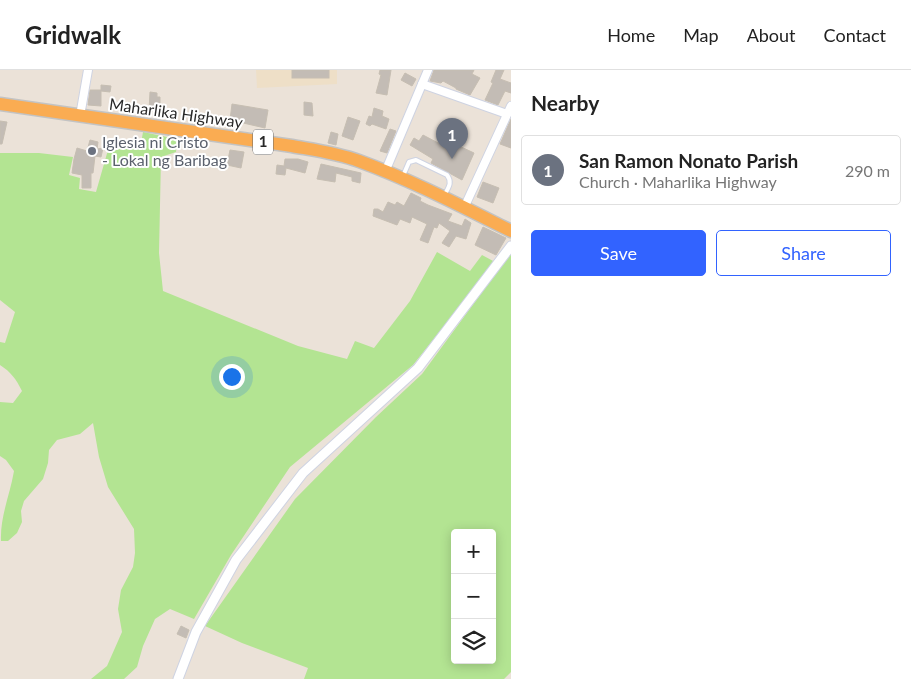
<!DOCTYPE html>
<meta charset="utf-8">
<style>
body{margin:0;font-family:Lato,sans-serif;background:#f2f2f2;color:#222}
.controls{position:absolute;right:15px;bottom:15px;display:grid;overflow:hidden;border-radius:5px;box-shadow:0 2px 12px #0003}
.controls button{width:45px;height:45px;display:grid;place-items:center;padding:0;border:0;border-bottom:1px solid #e0e0e0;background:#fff;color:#222;font:25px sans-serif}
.you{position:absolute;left:231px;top:306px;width:18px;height:18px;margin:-12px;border:4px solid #fff;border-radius:50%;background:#1a73e8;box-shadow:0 0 0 8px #1a73e833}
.badge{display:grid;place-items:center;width:32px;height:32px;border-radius:50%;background:#3263ff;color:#fff;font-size:16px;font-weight:700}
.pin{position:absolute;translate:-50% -41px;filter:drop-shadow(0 1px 2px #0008)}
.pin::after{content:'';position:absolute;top:26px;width:18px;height:15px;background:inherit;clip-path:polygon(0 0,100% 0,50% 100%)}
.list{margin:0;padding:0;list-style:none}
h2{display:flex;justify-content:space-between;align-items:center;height:65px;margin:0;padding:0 20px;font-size:21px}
h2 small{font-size:16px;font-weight:400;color:#767676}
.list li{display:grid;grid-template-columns:32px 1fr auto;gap:15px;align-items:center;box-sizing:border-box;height:70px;margin:0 10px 10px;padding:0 10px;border:1px solid #e0e0e0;border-radius:5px}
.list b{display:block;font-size:19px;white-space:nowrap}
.list p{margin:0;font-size:16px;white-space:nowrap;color:#767676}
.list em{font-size:16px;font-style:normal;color:#767676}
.actions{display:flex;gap:10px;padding:15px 20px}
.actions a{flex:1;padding:11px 0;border:1px solid #3263ff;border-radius:5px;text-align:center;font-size:18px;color:#3263ff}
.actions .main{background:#3263ff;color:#fff}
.icon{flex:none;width:28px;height:28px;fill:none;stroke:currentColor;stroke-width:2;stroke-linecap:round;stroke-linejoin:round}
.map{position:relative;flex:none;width:511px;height:609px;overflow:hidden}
header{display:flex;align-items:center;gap:30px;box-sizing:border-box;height:70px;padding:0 25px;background:#fff;border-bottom:1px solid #e0e0e0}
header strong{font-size:24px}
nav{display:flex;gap:28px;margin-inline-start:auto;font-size:18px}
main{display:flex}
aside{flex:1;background:#fff}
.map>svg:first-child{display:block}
.education{fill:#eedfc7}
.green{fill:#b3e492;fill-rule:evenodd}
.building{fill:#c3bcb5;stroke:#c6beb2}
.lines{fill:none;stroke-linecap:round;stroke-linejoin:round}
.service-casing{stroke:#ced3e2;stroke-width:6}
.minor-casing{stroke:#ced3e2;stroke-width:10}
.tertiary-casing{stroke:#ced3e2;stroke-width:11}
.trunk-casing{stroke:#c3c3c3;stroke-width:15}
.service{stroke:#fff;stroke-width:4}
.minor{stroke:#fff;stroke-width:8}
.tertiary{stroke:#fff;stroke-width:9}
.trunk{stroke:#faac52;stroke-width:12}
.worship-dot{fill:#6b7280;stroke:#fff;stroke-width:2}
.labels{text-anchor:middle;stroke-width:4;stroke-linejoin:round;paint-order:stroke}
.shield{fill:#fff;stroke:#686868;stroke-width:1}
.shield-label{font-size:15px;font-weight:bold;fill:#282828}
.street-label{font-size:16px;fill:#282828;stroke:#fff}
.worship-label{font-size:16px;fill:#5b616d;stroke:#fff;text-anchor:start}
</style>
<header>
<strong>Gridwalk</strong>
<nav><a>Home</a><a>Map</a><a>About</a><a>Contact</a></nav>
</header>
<main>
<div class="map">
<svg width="511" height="609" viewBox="0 0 511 609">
<rect width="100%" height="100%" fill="#ebe2d8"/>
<polygon class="education" points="256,0 337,0 337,14 257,18"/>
<g class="green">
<path d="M143,62l34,7 -1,13 -15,5 -2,96 4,38 135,55 49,13 8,-18 19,7 36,-47 27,-49 33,19 12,-16 13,7 -82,103 -123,102 -59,88 -37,64 -24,-10 -15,10 -12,27 -6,21 -13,12h-33l16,-13 15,-34 -4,-23 3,-19 12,-23 2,-14 -1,-24 -26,-42 -9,-30 -6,-34 -13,11 -23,6 -8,10 -1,13 -5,16 -19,22 -3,10 1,11 -5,11 -9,8h-7c-1,-25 9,-46 13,-70l-8,-11 -6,-4v-54l13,1 9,-12c-6,-12 -11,-19 -22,-26v-23l5,1 10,-31 -15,-12v-147h39l34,4 -4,18 11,3 -1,11 17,3 14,-49 30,6z"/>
<path d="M511,183v419l-7,7h-200l4,-11 -66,-25 -37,-17 90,-127 81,-82 46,-43zM455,463h37v127h-37z"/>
</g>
<g class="building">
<rect x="292" y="0" width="37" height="8"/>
<polygon points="380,0 391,0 387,25 376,23 381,5 379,4"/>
<polygon points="434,0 474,0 472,4 480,8 470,25 456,19 456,18 443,11 441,13 430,11"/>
<polygon points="496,0 504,0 500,9 511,13 511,23 505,21 498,35 485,30 493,13 491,12"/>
<polygon points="405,3 416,9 412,16 401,10"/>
<polygon points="101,15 111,16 110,22 101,21 101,36 88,35 90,20 101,20"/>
<polygon points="150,22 157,23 157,27 160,27 160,37 156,36 155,41 149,41"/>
<polygon points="304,32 312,33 313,46 304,45"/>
<polygon points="232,34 268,40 265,58 230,50"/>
<polygon points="374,38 383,41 382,46 389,49 386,59 372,54 370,56 366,54 369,46 372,47"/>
<polygon points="348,47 360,51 353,70 342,66"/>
<polygon points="511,49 511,78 500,74"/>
<polygon points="0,51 7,52 2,74 0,74"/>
<polygon points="390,59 396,61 387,83 380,81"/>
<polygon points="331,62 338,64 336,75 328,73"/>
<polygon points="423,65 440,74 442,68 474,83 462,110 431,93 433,89 410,75 414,68 419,71"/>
<polygon points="90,70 98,72 97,79 103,78 101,87 95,86 93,103 91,103 91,118 82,118 82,105 72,103 74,89 77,78 87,81"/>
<polygon points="230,80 244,82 241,98 227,95"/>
<polygon points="285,89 298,89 308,92 305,103 286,98 285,105 276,104 277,95 284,96"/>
<polygon points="321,94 361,103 360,113 352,111 352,107 336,103 335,112 317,109"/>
<polygon points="483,112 499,118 493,133 477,127"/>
<polygon points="411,123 421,128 420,131 428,135 452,144 448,151 462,156 465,149 471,153 466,169 456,166 449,177 442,173 450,161 439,153 437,158 434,157 428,173 420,170 427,154 412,147 410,153 400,149 397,155 373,146 374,139 378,139 383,142 388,132 395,135 397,132 404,136"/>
<polygon points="483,157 506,168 496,185 475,175"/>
<polygon points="181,556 189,560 186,568 177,564"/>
</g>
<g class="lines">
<g class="service-casing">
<path id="service" d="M403,106l6,-14 7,-2 31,15c6,8 1,13 -3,21"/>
</g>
<g class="minor-casing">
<g id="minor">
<polyline points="422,14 507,44"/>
<polyline points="80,46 88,0"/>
<polyline points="385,102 428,0"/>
<polyline points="464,138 511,36"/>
</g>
</g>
<g class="tertiary-casing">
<polyline id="tertiary" points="178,609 196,562 236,490 303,403 418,298 511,176"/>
</g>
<g class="trunk-casing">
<path id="trunk" d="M0,34l292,42c22,4 45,7 67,15 52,19 102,45 152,70"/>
</g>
<use href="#service" class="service"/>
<use href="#minor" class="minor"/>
<use href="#tertiary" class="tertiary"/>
<use href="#trunk" class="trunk"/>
</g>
<circle class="worship-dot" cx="92" cy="81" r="5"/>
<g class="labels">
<rect class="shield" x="253" y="59.5" width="20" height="25" rx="4"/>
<g class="shield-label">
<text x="263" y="77">1</text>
</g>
<g class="street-label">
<text transform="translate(176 43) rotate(8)" y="6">Maharlika Highway</text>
</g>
<g class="worship-label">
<text x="102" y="78">Iglesia ni Cristo<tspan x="102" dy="18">- Lokal ng Baribag</tspan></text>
</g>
</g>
</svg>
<div class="controls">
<button>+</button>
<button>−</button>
<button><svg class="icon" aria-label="layers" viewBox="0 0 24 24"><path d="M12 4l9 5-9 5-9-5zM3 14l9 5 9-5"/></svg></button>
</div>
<div class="you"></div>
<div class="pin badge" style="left:452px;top:89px;background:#6b7280">1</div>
</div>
<aside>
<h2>Nearby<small></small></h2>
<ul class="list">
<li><span class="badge" style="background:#6b7280">1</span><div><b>San Ramon Nonato Parish</b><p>Church · Maharlika Highway</p></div><em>290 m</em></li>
</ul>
<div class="actions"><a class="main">Save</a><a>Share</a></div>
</aside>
</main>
